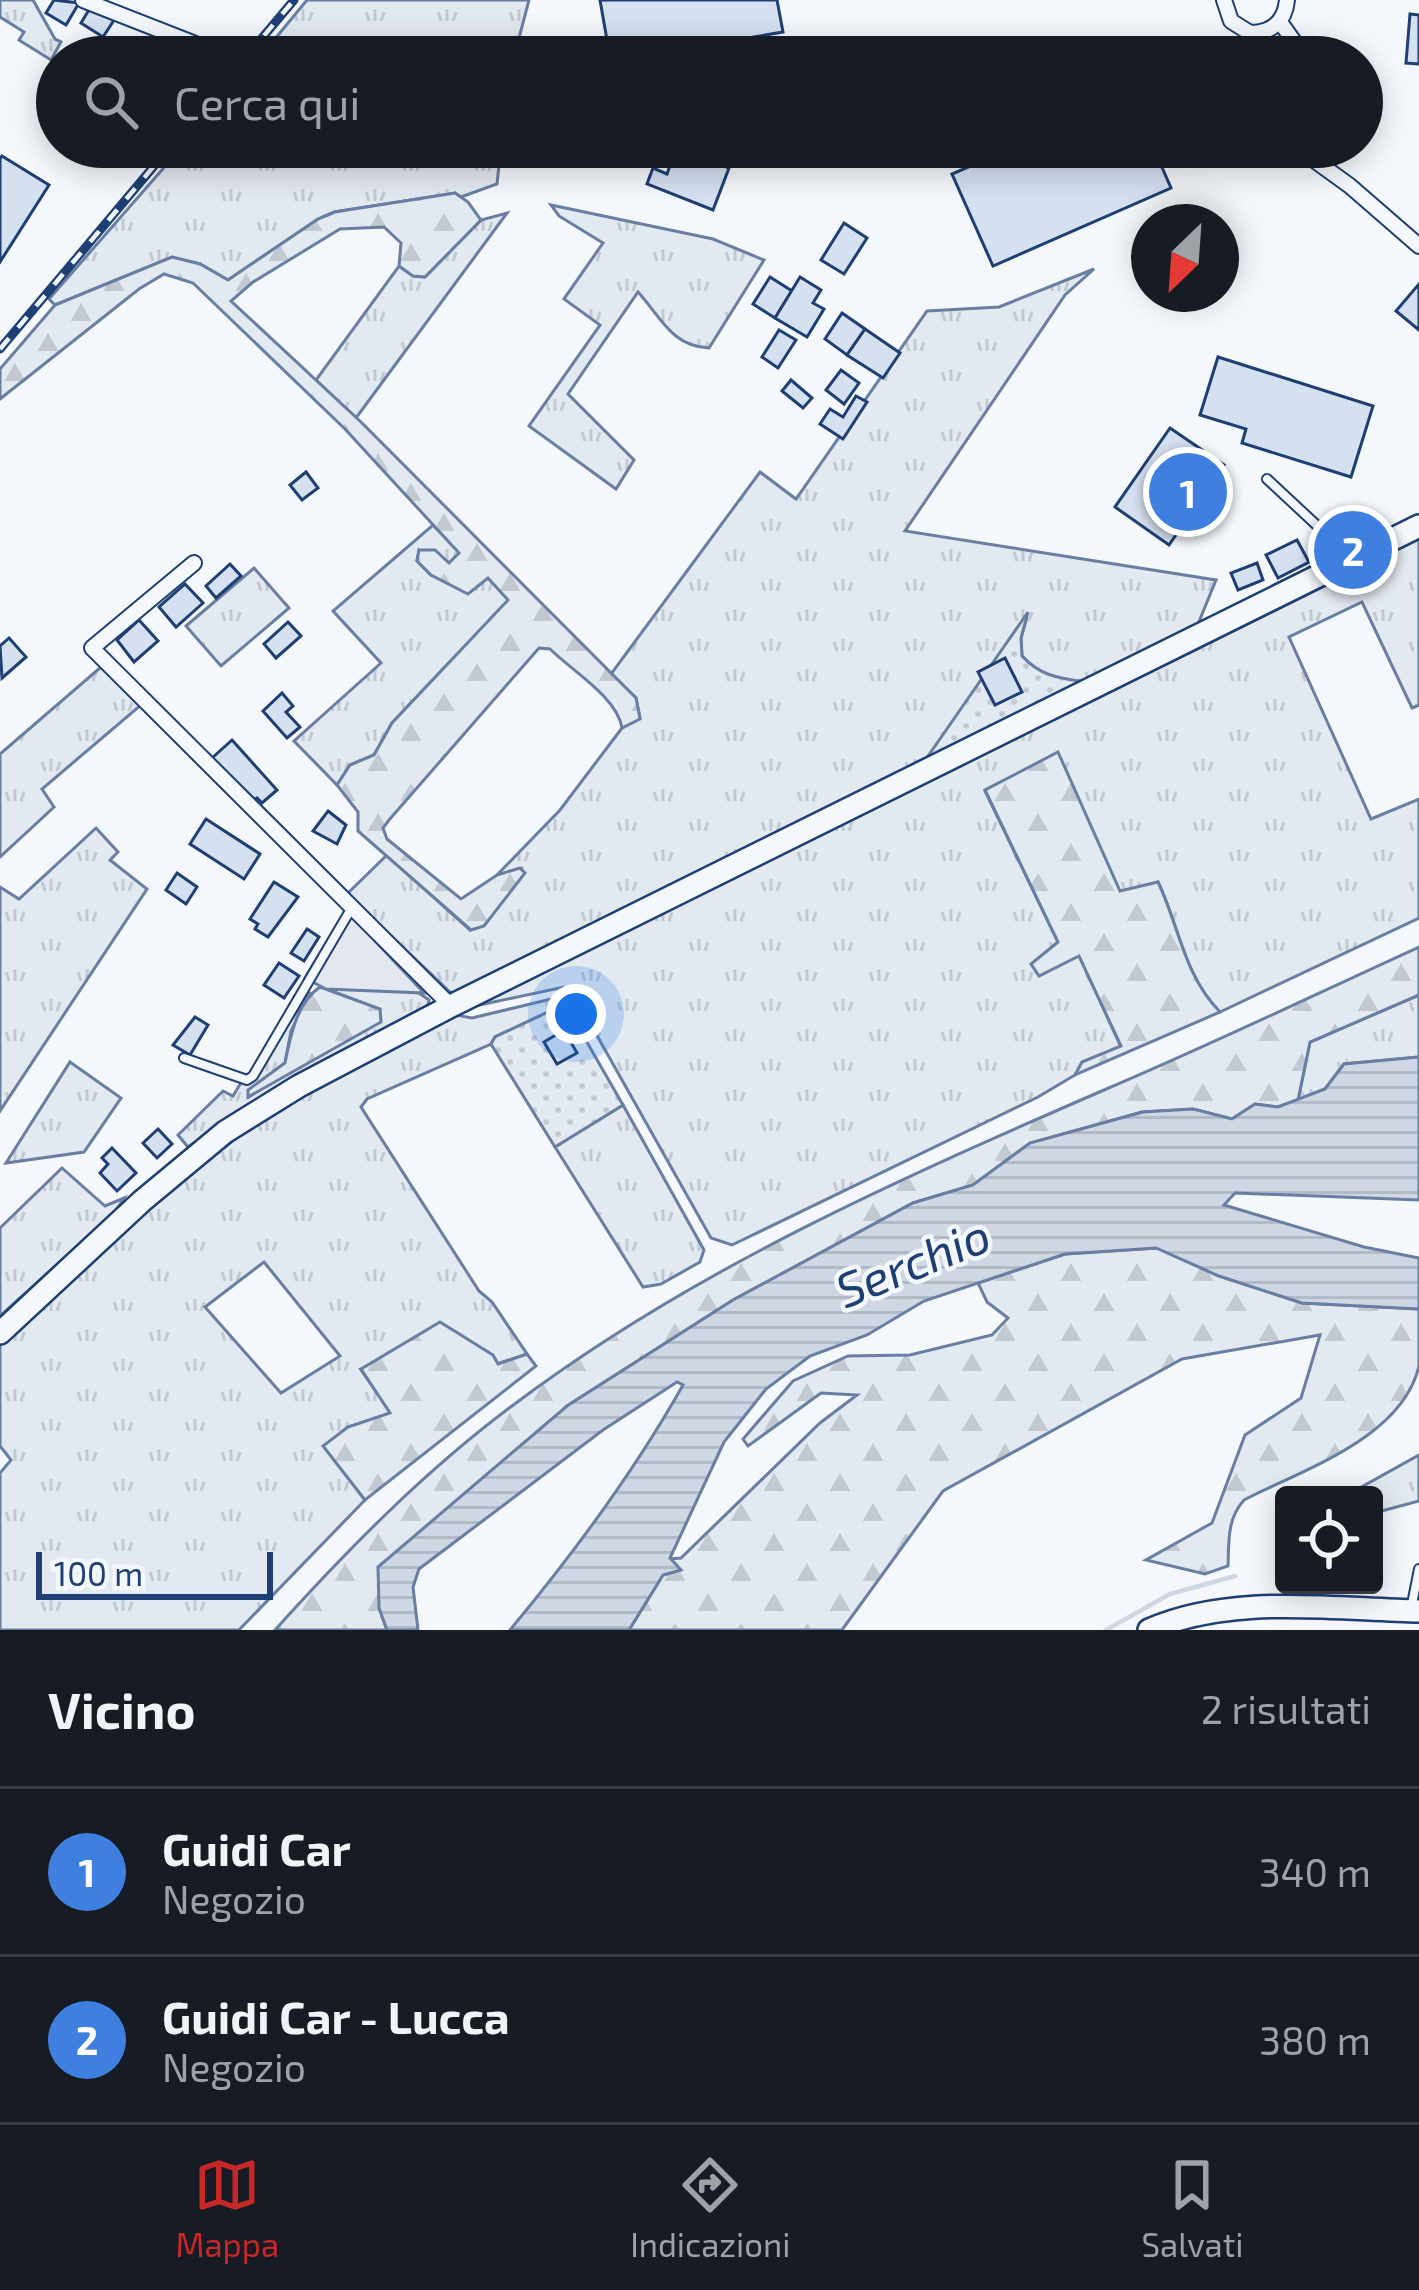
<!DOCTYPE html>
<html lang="it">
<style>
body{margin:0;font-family:"Exo 2",sans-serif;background:#242831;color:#f1f3f6}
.controls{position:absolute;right:36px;bottom:36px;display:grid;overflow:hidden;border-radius:12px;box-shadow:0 6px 30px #0003}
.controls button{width:108px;height:108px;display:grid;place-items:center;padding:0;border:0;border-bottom:3px solid #363941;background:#171b24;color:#f1f3f6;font:60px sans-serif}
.compass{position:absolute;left:1131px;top:204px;width:108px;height:108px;border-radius:50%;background:#171b24;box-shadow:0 6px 30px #0003;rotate:205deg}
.scale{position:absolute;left:36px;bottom:30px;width:237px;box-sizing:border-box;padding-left:12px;border:6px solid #1d3f73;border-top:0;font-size:33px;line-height:42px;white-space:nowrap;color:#1d3f73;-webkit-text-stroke:9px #f4f7fb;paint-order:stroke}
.you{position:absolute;left:576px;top:1014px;width:42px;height:42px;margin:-30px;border:9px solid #fff;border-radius:50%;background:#1a73e8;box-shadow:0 0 0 18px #1a73e833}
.badge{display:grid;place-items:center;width:78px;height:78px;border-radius:50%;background:#c62828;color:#fff;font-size:39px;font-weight:700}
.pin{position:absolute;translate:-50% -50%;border:6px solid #fff;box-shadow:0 3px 12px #0006}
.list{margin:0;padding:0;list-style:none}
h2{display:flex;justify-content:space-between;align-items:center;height:156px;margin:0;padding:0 48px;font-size:51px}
h2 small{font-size:39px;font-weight:400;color:#9ea1a6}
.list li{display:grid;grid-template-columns:78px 1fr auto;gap:36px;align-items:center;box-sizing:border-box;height:168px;padding:0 48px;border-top:3px solid #363941}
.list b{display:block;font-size:45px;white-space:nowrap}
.list p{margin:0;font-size:39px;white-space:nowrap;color:#9ea1a6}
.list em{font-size:39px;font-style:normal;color:#9ea1a6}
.icon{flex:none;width:66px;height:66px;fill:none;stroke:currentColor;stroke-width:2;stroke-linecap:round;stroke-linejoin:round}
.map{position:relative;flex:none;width:1419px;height:1630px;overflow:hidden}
.search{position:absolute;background:#171b24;box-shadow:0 6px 30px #0003;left:36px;right:36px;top:36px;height:132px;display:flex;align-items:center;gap:30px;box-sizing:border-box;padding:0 42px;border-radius:66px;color:#9ea1a6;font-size:45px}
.sheet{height:492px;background:#171b24}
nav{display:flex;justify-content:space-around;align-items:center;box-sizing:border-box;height:168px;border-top:3px solid #363941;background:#171b24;font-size:33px;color:#9ea1a6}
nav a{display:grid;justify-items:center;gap:6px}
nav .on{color:#c62828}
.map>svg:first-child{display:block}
.grass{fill:url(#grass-tufts);stroke:#687fa3;stroke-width:3;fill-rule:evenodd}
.forest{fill:url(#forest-firs);stroke:#687fa3;stroke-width:3}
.garden{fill:url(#garden-dots);stroke:#687fa3;stroke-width:3}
.parking{fill:#e3e8f0;stroke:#687fa3;stroke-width:3}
.water{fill:url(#water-rules);stroke:#687fa3;stroke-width:3}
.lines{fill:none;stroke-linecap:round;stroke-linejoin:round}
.stream{stroke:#cfd7e4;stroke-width:4.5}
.building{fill:#d5e0f0;stroke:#1d3f73;stroke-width:3}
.lane-casing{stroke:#1d3f73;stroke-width:12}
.street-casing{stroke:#1d3f73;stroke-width:18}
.secondary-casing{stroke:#1d3f73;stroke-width:26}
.primary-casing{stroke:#1d3f73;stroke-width:26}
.lane{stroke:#f4f7fb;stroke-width:8}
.street{stroke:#f4f7fb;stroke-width:14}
.secondary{stroke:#f4f7fb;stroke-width:21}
.primary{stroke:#f4f7fb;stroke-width:21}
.rail-casing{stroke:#1d3f73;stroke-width:9}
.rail{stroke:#f4f7fb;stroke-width:4.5;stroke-dasharray:14;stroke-linecap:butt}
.labels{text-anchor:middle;stroke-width:9;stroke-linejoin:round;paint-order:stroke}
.water-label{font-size:48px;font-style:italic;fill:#1d3f73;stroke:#f4f7fb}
</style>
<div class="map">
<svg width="1419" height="1630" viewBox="0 0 1419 1630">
<defs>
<pattern id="grass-tufts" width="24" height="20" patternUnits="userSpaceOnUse" patternTransform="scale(3)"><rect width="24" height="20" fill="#e3e9f0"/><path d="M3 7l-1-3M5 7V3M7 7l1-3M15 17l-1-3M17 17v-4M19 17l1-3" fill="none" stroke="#c2c9d1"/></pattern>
<pattern id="forest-firs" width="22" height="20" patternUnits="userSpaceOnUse" patternTransform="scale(3)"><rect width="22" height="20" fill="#e3e9f0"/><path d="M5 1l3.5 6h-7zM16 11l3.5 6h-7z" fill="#c2c9d1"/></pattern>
<pattern id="garden-dots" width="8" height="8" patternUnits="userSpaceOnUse" patternTransform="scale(3)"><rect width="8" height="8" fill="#e3e9f0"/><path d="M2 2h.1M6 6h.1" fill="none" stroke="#c2c9d1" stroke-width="1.8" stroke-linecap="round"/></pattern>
<pattern id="water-rules" width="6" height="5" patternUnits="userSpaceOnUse" patternTransform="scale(3)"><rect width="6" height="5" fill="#cfd7e4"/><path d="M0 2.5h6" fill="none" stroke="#b1bac7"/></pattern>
</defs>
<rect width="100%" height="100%" fill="#f4f7fb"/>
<g class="grass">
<polygon points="0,0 33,0 55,39 61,42 51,60 19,40 24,32 0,17"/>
<polygon points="307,0 529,0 514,57 260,57"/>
<polygon points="182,147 501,147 497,184 461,197 455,193 334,212 318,219 228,280 200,264 172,257 55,305 49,299"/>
<path d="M551,205l162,34 51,21 -55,88c-38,-2 -48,-31 -71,-56l-70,102 66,66 -18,29 -87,-63 71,-101 -36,-26 39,-56 -44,-27z"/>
<polygon points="507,213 356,418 316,380 399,266 413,276 425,277 481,220"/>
<path d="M1094,269l-29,26 -160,236 311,49 -18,44c-22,11 -98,57 -118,57 -24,0 -42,-8 -58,-25l-1,-18 6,-21 -103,145 -466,232 -8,-2 -103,-98 40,-39 83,75 50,-61 -23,6 63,-65 62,-82 18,-10 -4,-20 -25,-24 149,-202 36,27 131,-188 72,-4z"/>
<polygon points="433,525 460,553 449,563 419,550 417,561 431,575 488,578 509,600 392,723 374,755 350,765 337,785 294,741 381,663 333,611"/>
<path d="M1419,539v166l-7,3 -50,-106 -73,35 82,182 48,-20v119l-199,94c-36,-36 -41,-86 -62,-130l-38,10 -63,-139 -72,38 73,151 -26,22 7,11 40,-20 42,92 -38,15 -8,13 -37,22 -306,148 -21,-7 -138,-245 -9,-6 -89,19z"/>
<polygon points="254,568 289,608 221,666 186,626"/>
<polygon points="101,667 141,705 42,789 54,807 0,857 0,754"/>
<polygon points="96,828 118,852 110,860 147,889 0,1111 0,887 19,899"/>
<polygon points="326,989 416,991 429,1000 428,1005 262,1097 188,1147 178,1135 223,1091 233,1096 242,1081 252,1080 261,1071 281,1034 311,992 291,1031 285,1063 249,1090 249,1097 379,1009"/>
<polygon points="1419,995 1419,1057 1344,1064 1325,1089 1298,1100 1310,1042"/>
<path d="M551,999l14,5 -70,33 -4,7 -124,55 -6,8 118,184 13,11 35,52 -30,10 -136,6 30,43 -43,14 -24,19 41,54 -126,130h-239v-157l11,-13 -11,-14v-102l144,-133 91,-72 75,-47 146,-77 16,3zM264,1262l76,94 -59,37 -76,-86z"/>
<polygon points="70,1062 121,1098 84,1152 6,1163"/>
<polygon points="623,1105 704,1250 700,1262 661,1284 643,1287 555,1147"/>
<polygon points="62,1168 105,1206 124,1198 115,1212 0,1316 0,1228"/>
<polygon points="1419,1455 1419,1501 1374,1513 1374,1495 1347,1495"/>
</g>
<g class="forest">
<path d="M455,193l13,9 13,18 -56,57 -12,-1 -14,-10 2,-23 -17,-16 -44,2 -87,53 -22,19 130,121 275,276 4,21 -18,9c-5,-31 -51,-58 -72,-79l-11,-1 -150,172 -6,8 4,11 74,60 36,-24 23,-7 5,5 -41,53 -13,4 -113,-99v-19l-21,-27 13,-20 24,-10 18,-32 116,-123 -20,-22 -20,16 -37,-19 -14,-14 2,-11h16l14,13 10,-10 -114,-124 -152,-146 -29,-9 -25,15 -139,110v-30l55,-64 117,-48 28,7 28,16 90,-61 17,-7z"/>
<path d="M1058,752l62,139 38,-9c21,44 26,94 62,130l-145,63 7,-13 39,-16 -42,-90 -40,20 -8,-12 27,-22 -73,-152z"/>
<path d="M1419,947v48l-109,47 -12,58 -20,7 -23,-3 -23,15 -39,-10 -51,3 -112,31 -57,42 -60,18 -180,97 -166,106 -188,202 8,22h-112c73,-81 150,-159 237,-224 180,-136 387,-227 592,-316 106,-45 210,-95 315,-143z"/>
<path d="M320,987l60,22 1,13 -133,75v-7l37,-27c5,-26 12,-61 35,-76z"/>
<path d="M1157,1248l62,28 83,27 117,6c0,17 0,40 0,57 -17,72 -115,103 -175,134 -17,19 -15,40 -16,66l-23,8 -59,-14 66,-37 33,-88 56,-37 19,-63 -138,24 -239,132 -101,139h-213l34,-55 17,-5 -11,-11 12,-1 139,-135 37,-28 -36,-2 -73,53 -5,-7 50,-58 55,-25 62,-1 82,-20 16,-17 -21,-16 -9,-19 87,-29z"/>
<polygon points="440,1322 493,1355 498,1364 527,1354 536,1366 365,1500 323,1446 348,1427 390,1413 361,1369"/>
</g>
<g class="garden">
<path d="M1028,612l-7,26 1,18c18,20 37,22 63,26l-161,80z"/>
<polygon points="565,1004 623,1105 555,1147 491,1044 495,1037"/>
</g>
<polygon class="parking" points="346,910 424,993 326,989 305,978"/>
<path class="water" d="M1419,1057v143l-184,-7 -11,12 140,42 55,11v51l-117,-6 -83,-27 -63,-28 -91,6 -141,47 -57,34 -57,21 -44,33 -42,53 -54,116 11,12 -18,5 -34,55h-119c64,-77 124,-158 173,-245l-6,-3 -74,48 -184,139 -6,18 5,43h-31l-8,-22 -1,-41 189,-161 166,-106 180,-97 60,-18 57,-42 113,-31 50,-3 39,10 23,-15 23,3 47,-18 19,-25z"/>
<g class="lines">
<polyline class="stream" points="1106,1630 1170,1594 1235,1576"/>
</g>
<g class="building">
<polygon points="54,0 79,3 66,25 46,13"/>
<polygon points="95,0 118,14 103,37 81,23"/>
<polygon points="600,0 777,0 783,32 754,37 758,57 610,57"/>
<polygon points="1410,14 1419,15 1419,64 1406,63"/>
<polygon points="57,73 57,114 38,103"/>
<polygon points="1014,147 1180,147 1183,155 1161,165 1171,188 993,266 952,174"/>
<polygon points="691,153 729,168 713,210 647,184 653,168 667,174 672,160 686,165"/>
<polygon points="2,156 49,185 0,262 0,159"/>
<polygon points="844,223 867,238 844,274 821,260"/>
<polygon points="770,277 792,291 775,318 753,304"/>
<polygon points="800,277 821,290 813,303 824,309 807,337 775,318"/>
<polygon points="1419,284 1419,330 1396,311"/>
<polygon points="842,313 865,329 847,355 825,339"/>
<polygon points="865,329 900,353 883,378 847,355"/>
<polygon points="779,330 796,340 778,368 762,357"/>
<polygon points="1218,357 1373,406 1351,477 1242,443 1246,429 1200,415"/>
<polygon points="841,370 859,383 844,404 826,390"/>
<polygon points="791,380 812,398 803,408 782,391"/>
<polygon points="856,396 867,402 843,439 820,424 830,409 843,417"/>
<polygon points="1170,428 1224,465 1169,545 1115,507"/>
<polygon points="306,472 318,488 302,500 290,485"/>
<polygon points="1297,540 1309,562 1278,578 1266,555"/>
<polygon points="1257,563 1263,580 1238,590 1231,573"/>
<polygon points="230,564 241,576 216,598 206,586"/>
<polygon points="185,584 203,603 176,627 159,607"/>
<polygon points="139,620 158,641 134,662 117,640"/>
<polygon points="288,622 301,636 276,658 264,644"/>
<polygon points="9,638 26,657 2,678 0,646"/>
<polygon points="1005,658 1022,692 995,705 978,672"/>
<polygon points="282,693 293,706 286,712 300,727 287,738 263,711"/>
<polygon points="232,740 277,790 262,803 257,798 251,802 212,758"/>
<polygon points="328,811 346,825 337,844 313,831"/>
<polygon points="206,819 260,854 244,879 190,844"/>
<polygon points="177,873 197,887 186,904 166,890"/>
<polygon points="274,882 298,897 268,937 255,929 258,924 250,919"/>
<polygon points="307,929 319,937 304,961 291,953"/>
<polygon points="279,963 299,976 284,998 264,985"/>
<polygon points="195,1017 208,1025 190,1055 173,1045"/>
<polygon points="564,1030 577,1053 557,1064 544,1042"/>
<polygon points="158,1129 172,1144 157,1158 143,1143"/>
<polygon points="112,1148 136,1173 117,1191 100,1173 108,1164 102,1158"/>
</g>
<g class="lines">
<g class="lane-casing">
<g id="lane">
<polyline points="1267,479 1352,558"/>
<polyline points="184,1058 247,1080 253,1076 351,909"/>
<polyline points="1411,1609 1419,1569"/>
</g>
</g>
<g class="street-casing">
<g id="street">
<polyline points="83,0 226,56"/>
<path d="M1224,0l7,21 19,12c21,0 35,-11 37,-33"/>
<polyline points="1280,22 1305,57"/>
<polyline points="1310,147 1310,157 1350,186 1419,246"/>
<polyline points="194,563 92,648 451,1006"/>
</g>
</g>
<g class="secondary-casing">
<path id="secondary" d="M1149,1630c82,-36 181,-21 270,-19"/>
</g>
<g class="primary-casing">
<polyline id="primary" points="0,1333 142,1201 225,1132 299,1086 451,1006 1419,526"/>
</g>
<use href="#lane" class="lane"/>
<use href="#street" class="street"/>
<use href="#secondary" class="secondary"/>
<use href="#primary" class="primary"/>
<g class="rail-casing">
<g id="rail">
<polyline points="246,57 294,0"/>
<polyline points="0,349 170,147"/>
</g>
</g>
<use href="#rail" class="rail"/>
</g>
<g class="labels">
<g class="water-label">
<text transform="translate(913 1263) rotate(-22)" y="17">Serchio</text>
</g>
</g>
</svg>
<div class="controls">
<button><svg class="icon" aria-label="locate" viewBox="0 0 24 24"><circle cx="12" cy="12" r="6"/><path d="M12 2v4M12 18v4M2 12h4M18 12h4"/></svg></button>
</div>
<svg class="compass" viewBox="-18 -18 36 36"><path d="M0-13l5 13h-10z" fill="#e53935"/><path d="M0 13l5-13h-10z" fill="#9ea1a6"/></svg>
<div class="scale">100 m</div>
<div class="you"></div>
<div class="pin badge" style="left:1188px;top:492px;background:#3f7fe0">1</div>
<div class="pin badge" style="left:1353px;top:550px;background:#3f7fe0">2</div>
<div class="search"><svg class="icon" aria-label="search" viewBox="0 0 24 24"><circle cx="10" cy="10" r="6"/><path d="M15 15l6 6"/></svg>Cerca qui</div>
</div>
<section class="sheet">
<h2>Vicino<small>2 risultati</small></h2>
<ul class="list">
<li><span class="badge" style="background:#3f7fe0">1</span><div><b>Guidi Car</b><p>Negozio</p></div><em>340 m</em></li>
<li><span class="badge" style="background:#3f7fe0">2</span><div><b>Guidi Car - Lucca</b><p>Negozio</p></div><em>380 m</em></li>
</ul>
</section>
<nav>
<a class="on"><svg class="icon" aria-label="map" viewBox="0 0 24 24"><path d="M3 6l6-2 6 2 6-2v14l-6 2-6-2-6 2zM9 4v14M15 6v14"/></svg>Mappa</a>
<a><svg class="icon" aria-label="directions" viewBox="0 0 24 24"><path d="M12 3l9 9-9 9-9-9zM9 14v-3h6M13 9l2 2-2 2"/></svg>Indicazioni</a>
<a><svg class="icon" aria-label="saved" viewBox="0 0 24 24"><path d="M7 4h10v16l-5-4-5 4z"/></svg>Salvati</a>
</nav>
